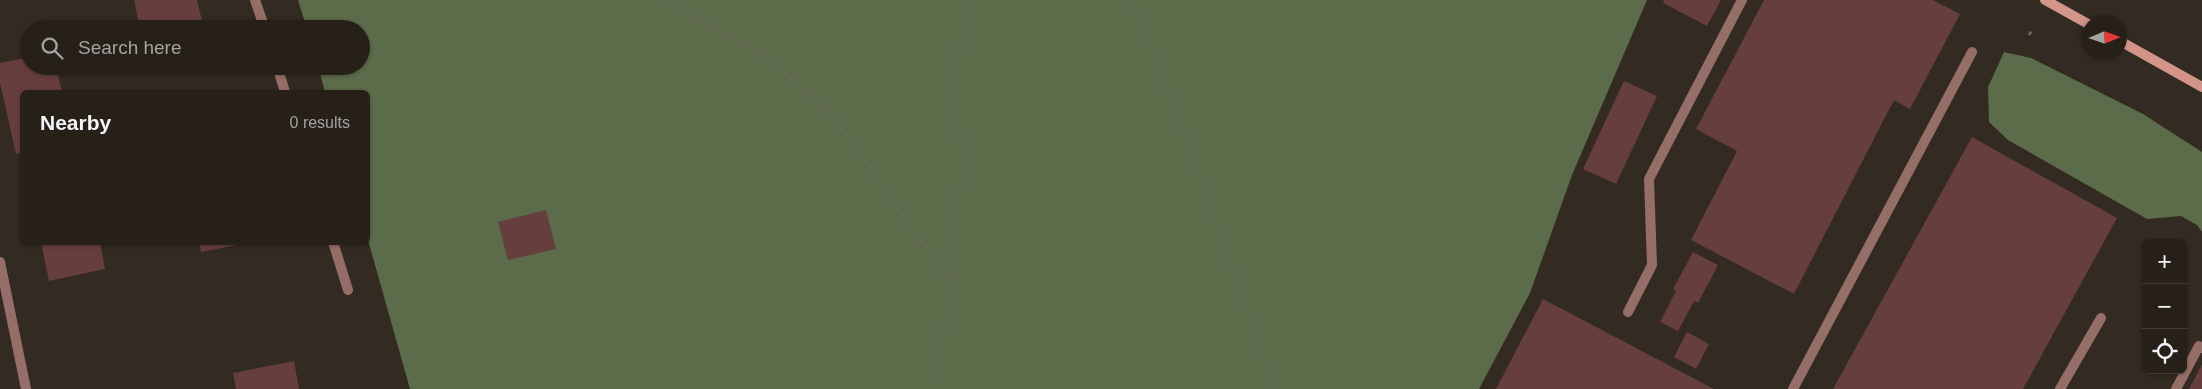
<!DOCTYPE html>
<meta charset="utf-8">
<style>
body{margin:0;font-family:Arial,sans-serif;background:#322d26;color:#f1f3f6}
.controls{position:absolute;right:15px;bottom:15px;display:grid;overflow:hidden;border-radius:8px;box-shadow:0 1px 4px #0004}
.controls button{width:45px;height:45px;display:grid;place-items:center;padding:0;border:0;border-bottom:1px solid #423e38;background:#262019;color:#f1f3f6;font:25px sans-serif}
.compass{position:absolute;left:2082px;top:15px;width:45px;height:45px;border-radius:50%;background:#262019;box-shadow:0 1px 4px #0004;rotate:88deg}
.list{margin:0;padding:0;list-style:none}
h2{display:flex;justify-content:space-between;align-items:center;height:65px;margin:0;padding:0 20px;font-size:21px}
h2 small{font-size:16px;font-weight:400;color:#a4a3a2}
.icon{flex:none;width:28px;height:28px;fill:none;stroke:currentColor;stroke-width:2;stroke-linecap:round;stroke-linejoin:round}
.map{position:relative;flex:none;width:2202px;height:389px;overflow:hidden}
.search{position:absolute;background:#262019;box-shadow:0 1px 4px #0004;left:20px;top:20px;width:350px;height:55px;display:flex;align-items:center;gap:12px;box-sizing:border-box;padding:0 18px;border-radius:28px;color:#a4a3a2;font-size:19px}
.panel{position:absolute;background:#262019;box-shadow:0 1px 4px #0004;left:20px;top:90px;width:350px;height:155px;border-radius:8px}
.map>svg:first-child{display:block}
.forest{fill:#5c6b49}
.building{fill:#653e3d}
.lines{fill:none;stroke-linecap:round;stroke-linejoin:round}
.path{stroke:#6d665e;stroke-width:3;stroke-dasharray:4 4;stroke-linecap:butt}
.lane{stroke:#966e68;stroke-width:10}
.secondary{stroke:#d3948a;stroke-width:10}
</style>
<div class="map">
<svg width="2202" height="389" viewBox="0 0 2202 389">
<rect width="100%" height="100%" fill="#332a21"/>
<g class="forest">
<polygon points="298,0 1647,0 1572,175 1530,293 1479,389 410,389 368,240 368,92 325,92 318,66 361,66 361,29 307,29"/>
<polygon points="2004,52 2031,58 2143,114 2202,152 2202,232 2197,225 2181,216 2147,219 2008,140 1989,122 1988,87"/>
</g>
<g class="building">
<polygon points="134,0 197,0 204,29 140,29"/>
<polygon points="1664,0 1721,0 1707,26 1663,3"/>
<polygon points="1764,0 1933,0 1960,14 1910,109 1894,100 1794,294 1691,240 1737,151 1696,129"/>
<polygon points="29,57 29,66 56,66 62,92 22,92 22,152 16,154 0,83 0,63"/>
<polygon points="1624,81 1657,96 1616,184 1583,169"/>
<polygon points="1972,137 2117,218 2023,389 1833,389"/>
<polygon points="546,210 556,249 508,260 498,222"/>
<polygon points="41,242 100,242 105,269 49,281"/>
<polygon points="199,242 247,242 247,243 201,252"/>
<polygon points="1693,252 1718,265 1698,303 1694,301 1678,331 1660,322 1676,291 1673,289"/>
<polygon points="1543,299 1714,389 1496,389"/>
<polygon points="1687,332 1709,344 1696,369 1674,357"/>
<polygon points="294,361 299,389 236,389 233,373"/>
<polygon points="2202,364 2202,389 2189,389"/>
</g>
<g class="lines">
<g class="path">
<polyline points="669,0 693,17 763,55 820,104 847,135 949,281 938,389"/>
<polyline points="1130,0 1159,64 1275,389"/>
<polyline points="2029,35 2032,30"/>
<polyline points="949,281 962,171 957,88 964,0"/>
</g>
<g class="lane">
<polyline points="255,0 265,29"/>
<polyline points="277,66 285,92"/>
<polyline points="333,242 348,290"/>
<polyline points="0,262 26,389"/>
<polyline points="1628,312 1652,265 1649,179 1742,0"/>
<polyline points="1793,389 1972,52"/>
<polyline points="2060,389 2101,318"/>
<polyline points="2176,389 2199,346 2202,348"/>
</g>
<g class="secondary">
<polyline points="2045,0 2090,25"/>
<polyline points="2120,41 2202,87"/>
</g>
</g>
</svg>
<div class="controls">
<button>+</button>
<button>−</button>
<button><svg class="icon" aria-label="locate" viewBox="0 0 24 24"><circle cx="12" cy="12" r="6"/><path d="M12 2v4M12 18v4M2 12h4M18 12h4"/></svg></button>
</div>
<svg class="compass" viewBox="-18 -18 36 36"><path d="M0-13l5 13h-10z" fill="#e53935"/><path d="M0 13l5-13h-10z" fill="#a4a3a2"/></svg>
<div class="search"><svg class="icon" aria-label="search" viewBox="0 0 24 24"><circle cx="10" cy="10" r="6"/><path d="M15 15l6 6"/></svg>Search here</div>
<section class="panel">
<h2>Nearby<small>0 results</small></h2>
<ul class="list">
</ul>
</section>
</div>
